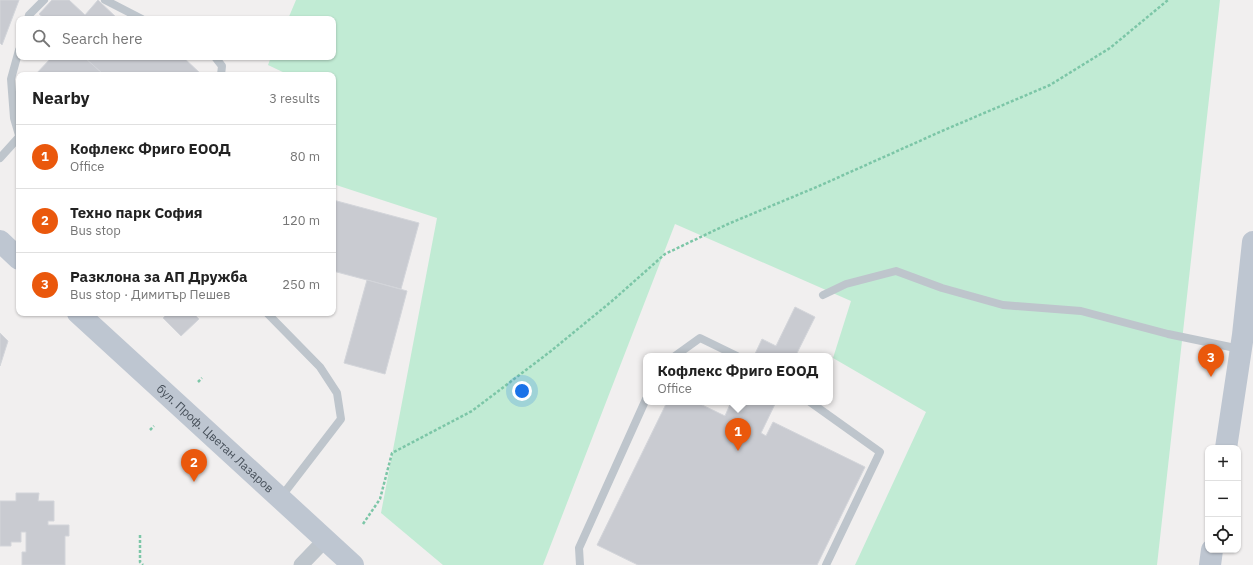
<!DOCTYPE html>
<meta charset="utf-8">
<style>
body{margin:0;font-family:"IBM Plex Sans",sans-serif;background:#f2f2f2;color:#222}
.controls{position:absolute;right:12px;bottom:12px;display:grid;overflow:hidden;border-radius:8px;box-shadow:0 1px 3px #0004}
.controls button{width:36px;height:36px;display:grid;place-items:center;padding:0;border:0;border-bottom:1px solid #e0e0e0;background:#fff;color:#222;font:20px sans-serif}
.you{position:absolute;left:522px;top:391px;width:14px;height:14px;margin:-10px;border:3px solid #fff;border-radius:50%;background:#1a73e8;box-shadow:0 0 0 6px #1a73e833}
.badge{display:grid;place-items:center;width:26px;height:26px;border-radius:50%;background:#ea580c;color:#fff;font-size:13px;font-weight:700}
.pin{position:absolute;translate:-50% -33px;filter:drop-shadow(0 1px 2px #0008)}
.pin::after{content:'';position:absolute;top:21px;width:14px;height:12px;background:inherit;clip-path:polygon(0 0,100% 0,50% 100%)}
.popup{position:absolute;left:643px;top:353px;width:190px;height:52px;box-sizing:border-box;display:grid;place-content:center;border-radius:8px;background:#fff;filter:drop-shadow(0 1px 3px #0005);font-size:13px;white-space:nowrap;color:#767676}
.popup b{font-size:15px;color:#222}
.popup::after{content:'';position:absolute;left:50%;top:100%;margin-left:-8px;border:8px solid transparent;border-top-color:#fff}
.list{margin:0;padding:0;list-style:none}
h2{display:flex;justify-content:space-between;align-items:center;height:52px;margin:0;padding:0 16px;font-size:17px}
h2 small{font-size:13px;font-weight:400;color:#767676}
.list li{display:grid;grid-template-columns:26px 1fr auto;gap:12px;align-items:center;box-sizing:border-box;height:64px;padding:0 16px;border-top:1px solid #e0e0e0}
.list b{display:block;font-size:15px;white-space:nowrap}
.list p{margin:0;font-size:13px;white-space:nowrap;color:#767676}
.list em{font-size:13px;font-style:normal;color:#767676}
.icon{flex:none;width:22px;height:22px;fill:none;stroke:currentColor;stroke-width:2;stroke-linecap:round;stroke-linejoin:round}
.map{position:relative;flex:none;width:1253px;height:565px;overflow:hidden}
.search{position:absolute;background:#fff;box-shadow:0 1px 3px #0004;left:16px;top:16px;width:320px;height:44px;display:flex;align-items:center;gap:10px;box-sizing:border-box;padding:0 14px;border-radius:8px;color:#767676;font-size:15px}
.panel{position:absolute;background:#fff;box-shadow:0 1px 3px #0004;left:16px;top:72px;width:320px;height:244px;border-radius:8px}
.map>svg:first-child{display:block}
.green{fill:#c1ebd4}
.building{fill:#c9cbd1;stroke:#d3d5da}
.lines{fill:none;stroke-linecap:round;stroke-linejoin:round}
.path{stroke:#7cc6a7;stroke-width:2.5;stroke-dasharray:3 2;stroke-linecap:butt}
.lane{stroke:#bec5cc;stroke-width:8}
.street{stroke:#bec5cc;stroke-width:15}
.secondary{stroke:#bec6d1;stroke-width:22}
.labels{text-anchor:middle;stroke-width:4;stroke-linejoin:round;paint-order:stroke}
.street-label{font-size:12px;fill:#48515b;stroke:#fff}
</style>
<div class="map">
<svg width="1253" height="565" viewBox="0 0 1253 565">
<rect width="100%" height="100%" fill="#f1efef"/>
<polygon class="green" points="296,0 1220,0 1157,565 855,565 926,412 833,358 851,301 675,224 543,565 443,565 381,513 437,218 333,184 333,103 335,97 333,96 333,75 289,75 268,65 271,57 333,57 333,19 288,19"/>
<g class="building">
<polygon points="0,0 19,0 2,45 0,43"/>
<polygon points="52,0 69,0 85,15 98,0 118,19 45,19 39,14"/>
<polygon points="52,57 84,57 102,73 100,75 35,75"/>
<polygon points="84,57 183,57 202,75 100,75 102,73"/>
<polygon points="333,200 419,223 401,289 333,271"/>
<polygon points="367,280 407,291 385,374 344,363"/>
<polygon points="795,307 815,317 796,355 798,356 754,356 762,339 776,346"/>
<polygon points="168,313 193,313 199,319 181,336 163,318"/>
<polygon points="0,333 8,341 0,366"/>
<polygon points="667,402 696,402 725,416 731,402 776,402 761,433 766,436 773,422 865,467 817,565 638,565 597,545"/>
<polygon points="16,493 39,493 38,501 54,501 54,521 48,521 48,525 69,525 69,536 65,536 65,565 22,565 22,552 26,552 26,532 21,532 21,542 11,542 11,546 0,546 0,501 16,501"/>
</g>
<g class="lines">
<g class="path">
<polyline points="198,382 202,378"/>
<polyline points="150,430 154,426"/>
<polyline points="363,524 380,499 392,453 472,411 551,351 612,301 665,254 728,224 819,186 942,131 1050,85 1110,48 1168,0"/>
<polyline points="140,535 140,562 143,565"/>
</g>
<g class="lane">
<polyline points="105,0 142,19"/>
<polyline points="28,19 29,15 44,0"/>
<polyline points="19,50 11,79 14,118 19,135"/>
<polyline points="215,57 222,66 221,75"/>
<polyline points="0,158 19,137"/>
<polyline points="823,295 846,284 896,271 942,288 1003,305 1081,311 1168,334 1240,349"/>
<polyline points="267,313 320,367 337,393 341,419 281,497"/>
<polyline points="675,356 700,338 737,356"/>
<polyline points="810,402 880,452 826,565"/>
<polyline points="580,565 579,548 646,399"/>
</g>
<polyline class="street" points="301,565 325,540"/>
<g class="secondary">
<polyline points="0,241 19,259"/>
<path id="s1" d="M78,313l275,252"/>
<polyline points="1226,448 1243,335 1253,242"/>
<polyline points="1210,565 1212,550"/>
</g>
</g>
<g class="labels">
<g class="street-label">
<text dy="4" stroke="none"><textPath href="#s1" startOffset="186">бул. Проф. Цветан Лазаров</textPath></text>
</g>
</g>
</svg>
<div class="controls">
<button>+</button>
<button>−</button>
<button><svg class="icon" aria-label="locate" viewBox="0 0 24 24"><circle cx="12" cy="12" r="6"/><path d="M12 2v4M12 18v4M2 12h4M18 12h4"/></svg></button>
</div>
<div class="you"></div>
<div class="pin badge" style="left:738px;top:451px">1</div>
<div class="popup"><b>Кофлекс Фриго ЕООД</b>Office</div>
<div class="pin badge" style="left:194px;top:482px">2</div>
<div class="pin badge" style="left:1211px;top:377px">3</div>
<div class="search"><svg class="icon" aria-label="search" viewBox="0 0 24 24"><circle cx="10" cy="10" r="6"/><path d="M15 15l6 6"/></svg>Search here</div>
<section class="panel">
<h2>Nearby<small>3 results</small></h2>
<ul class="list">
<li><span class="badge">1</span><div><b>Кофлекс Фриго ЕООД</b><p>Office</p></div><em>80 m</em></li>
<li><span class="badge">2</span><div><b>Техно парк София</b><p>Bus stop</p></div><em>120 m</em></li>
<li><span class="badge">3</span><div><b>Разклона за АП Дружба</b><p>Bus stop · Димитър Пешев</p></div><em>250 m</em></li>
</ul>
</section>
</div>
